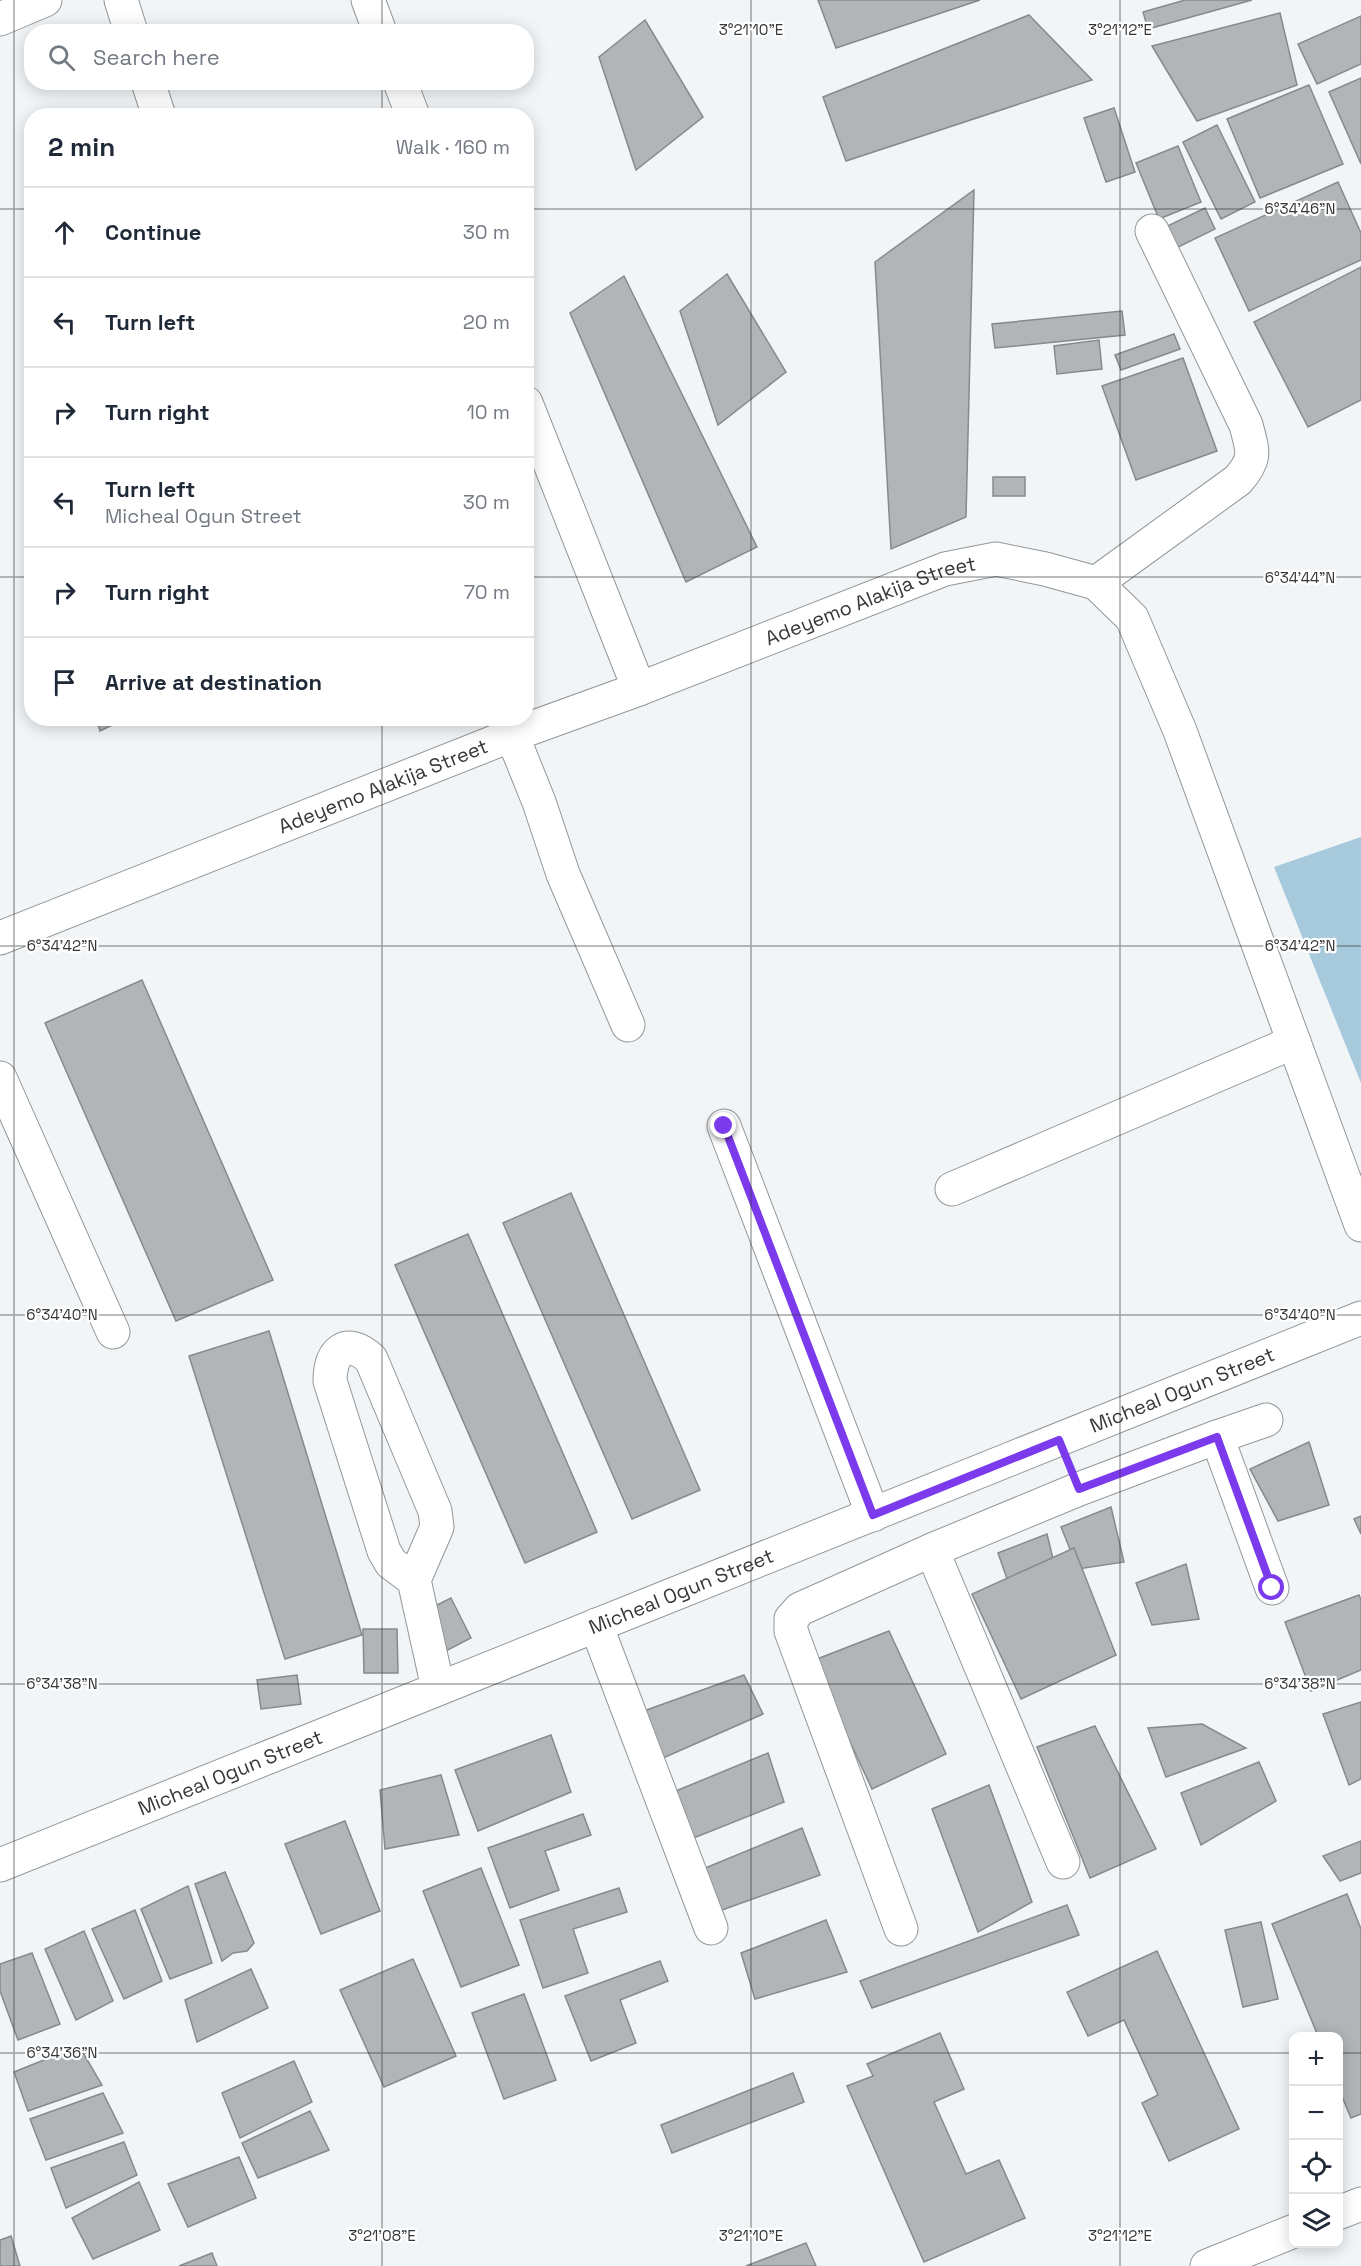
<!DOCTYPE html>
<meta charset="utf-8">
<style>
body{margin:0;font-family:"Space Grotesk",sans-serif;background:#f6f6f7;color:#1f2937}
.controls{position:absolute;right:18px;bottom:18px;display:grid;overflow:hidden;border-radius:12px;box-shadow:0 3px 15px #0003}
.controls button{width:54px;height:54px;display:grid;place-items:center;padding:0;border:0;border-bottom:2px solid #e0e1e3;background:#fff;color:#1f2937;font:30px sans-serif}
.stop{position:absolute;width:18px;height:18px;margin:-14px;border:4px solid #7c3aed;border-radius:50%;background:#fff}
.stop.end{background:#7c3aed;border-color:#fff;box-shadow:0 2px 6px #0008}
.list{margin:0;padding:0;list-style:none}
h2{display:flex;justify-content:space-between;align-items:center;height:78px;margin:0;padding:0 24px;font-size:26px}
h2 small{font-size:20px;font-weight:400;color:#747a83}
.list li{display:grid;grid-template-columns:39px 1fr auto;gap:18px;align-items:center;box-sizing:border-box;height:90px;padding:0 24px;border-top:2px solid #e0e1e3}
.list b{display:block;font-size:22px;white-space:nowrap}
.list p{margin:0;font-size:20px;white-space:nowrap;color:#747a83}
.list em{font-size:20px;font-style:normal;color:#747a83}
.icon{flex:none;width:33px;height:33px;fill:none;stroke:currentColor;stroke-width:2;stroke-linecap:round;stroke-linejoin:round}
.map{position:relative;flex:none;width:1361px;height:2266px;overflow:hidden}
.search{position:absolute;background:#fff;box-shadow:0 3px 15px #0003;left:24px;top:24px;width:510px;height:66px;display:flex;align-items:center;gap:15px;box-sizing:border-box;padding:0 21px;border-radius:24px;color:#747a83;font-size:22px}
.panel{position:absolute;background:#fff;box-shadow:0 3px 15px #0003;left:24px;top:108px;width:510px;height:618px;border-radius:24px}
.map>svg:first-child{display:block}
.green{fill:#a6c9db}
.building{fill:#b1b5b7;stroke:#878a8c;stroke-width:1.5}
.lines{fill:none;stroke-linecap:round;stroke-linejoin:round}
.minor-casing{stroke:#939798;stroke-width:35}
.minor{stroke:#fff;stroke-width:33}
.route{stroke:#7c3aed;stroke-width:8}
.ticks{fill:none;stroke:#363738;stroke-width:1.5;stroke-opacity:0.45}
.labels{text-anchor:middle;stroke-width:4.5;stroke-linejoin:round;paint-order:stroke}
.street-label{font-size:20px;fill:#363738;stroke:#fff}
.ticks-label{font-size:15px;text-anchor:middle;fill:#363738;stroke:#fff;stroke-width:4.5;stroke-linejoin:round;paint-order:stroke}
</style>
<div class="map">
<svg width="1361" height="2266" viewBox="0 0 1361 2266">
<rect width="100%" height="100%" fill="#f1f5f7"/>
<polygon class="green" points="1361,837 1361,1083 1274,867"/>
<g class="building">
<polygon points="818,0 980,0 836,48"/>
<polygon points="1185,0 1252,0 1148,29 1143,12"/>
<polygon points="1280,13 1297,85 1197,121 1152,46"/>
<polygon points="1029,15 1092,80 846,161 823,97"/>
<polygon points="1361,16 1361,64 1317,84 1298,44"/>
<polygon points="645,20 703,117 636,170 599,57"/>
<polygon points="1361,78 1361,164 1329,92"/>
<polygon points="1309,85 1343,164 1260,198 1227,119"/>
<polygon points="1114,108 1135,172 1106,182 1084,118"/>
<polygon points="1217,125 1255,202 1221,219 1183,142"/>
<polygon points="1178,146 1201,202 1159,219 1136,163"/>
<polygon points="1338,182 1361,233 1361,260 1249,311 1215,238"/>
<polygon points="974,190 966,517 891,549 875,262"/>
<polygon points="1205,208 1215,229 1170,251 1159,230"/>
<polygon points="1361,267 1361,400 1308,427 1254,322"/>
<polygon points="727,274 786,372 718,425 680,311"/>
<polygon points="624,276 757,547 686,582 570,313"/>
<polygon points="1122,311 1125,335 995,348 992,324"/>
<polygon points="1174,334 1180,349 1121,370 1115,355"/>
<polygon points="1099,340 1102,369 1057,374 1054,346"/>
<polygon points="1183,358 1217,451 1136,480 1102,386"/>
<rect x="993" y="477" width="32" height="19"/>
<polygon points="96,718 127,718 100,731"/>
<polygon points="142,980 273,1280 176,1321 45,1023"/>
<polygon points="571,1193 700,1490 632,1519 503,1223"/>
<polygon points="468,1234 597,1532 525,1563 395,1265"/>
<polygon points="269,1331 362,1635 285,1659 189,1356"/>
<polygon points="1309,1442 1329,1505 1278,1521 1250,1469"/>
<polygon points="1111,1507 1124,1562 1078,1569 1061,1527"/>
<polygon points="1361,1516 1361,1534 1354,1519"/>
<polygon points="1047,1534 1060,1588 1013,1596 998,1553"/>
<polygon points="1074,1548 1116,1655 1021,1699 972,1594"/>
<polygon points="1186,1564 1199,1619 1152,1625 1136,1583"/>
<polygon points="1359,1595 1361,1600 1361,1670 1311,1691 1285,1622"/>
<polygon points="451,1598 471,1638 442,1653 429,1609"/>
<polygon points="363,1629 397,1629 398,1673 364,1673"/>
<polygon points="889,1631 946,1754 872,1789 812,1661"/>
<polygon points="297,1675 301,1704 261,1709 257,1680"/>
<polygon points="744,1675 763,1714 663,1758 641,1712"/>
<polygon points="1361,1702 1361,1779 1349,1785 1323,1714"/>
<polygon points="1202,1724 1246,1748 1166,1777 1148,1728"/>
<polygon points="1095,1726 1156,1849 1090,1878 1037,1747"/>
<polygon points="551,1735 571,1792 478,1831 455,1770"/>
<polygon points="768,1753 784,1802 691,1839 671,1793"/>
<polygon points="1259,1762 1276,1801 1201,1845 1181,1793"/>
<polygon points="441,1775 459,1835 385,1849 380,1790"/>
<polygon points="989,1785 1032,1902 978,1932 932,1809"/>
<polygon points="583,1814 591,1835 545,1851 559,1890 510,1908 488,1848"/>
<polygon points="345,1821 380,1911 321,1934 285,1844"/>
<polygon points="802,1828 820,1875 722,1910 703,1869"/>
<polygon points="1361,1841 1361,1873 1340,1881 1323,1856"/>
<polygon points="481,1868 519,1965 461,1987 423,1891"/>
<polygon points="225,1872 254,1943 247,1951 233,1953 222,1961 195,1884"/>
<polygon points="188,1886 212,1963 170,1979 141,1909"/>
<polygon points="619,1888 627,1912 573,1929 588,1973 543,1988 520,1920"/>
<polygon points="1347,1894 1361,1929 1361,2114 1351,2118 1338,2087 1338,2036 1318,2036 1272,1924"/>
<polygon points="1067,1905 1079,1935 872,2008 860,1981"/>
<polygon points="135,1910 162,1981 124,1999 92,1929"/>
<polygon points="826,1920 847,1972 755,1999 741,1953"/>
<polygon points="1261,1922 1278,1999 1243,2007 1225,1930"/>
<polygon points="84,1931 113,2001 76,2020 45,1949"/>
<polygon points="1157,1951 1239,2129 1169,2161 1142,2103 1158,2095 1124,2020 1088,2036 1067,1992"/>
<polygon points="32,1953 60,2024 18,2040 0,1991 0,1964"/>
<polygon points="413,1959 456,2056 384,2087 340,1990"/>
<polygon points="660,1961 668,1981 620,2000 636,2043 591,2061 565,1996"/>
<polygon points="251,1969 268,2008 197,2042 185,2000"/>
<polygon points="524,1994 556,2080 504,2099 472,2013"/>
<polygon points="940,2033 964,2089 934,2102 966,2174 999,2160 1025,2218 924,2262 847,2086 873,2076 867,2064"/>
<polygon points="79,2046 102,2085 28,2111 14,2072"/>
<polygon points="294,2061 312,2102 240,2138 222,2093"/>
<polygon points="793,2073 804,2102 672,2153 661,2125"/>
<polygon points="103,2093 123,2133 46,2160 30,2119"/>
<polygon points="310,2111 329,2150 258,2178 242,2143"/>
<polygon points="124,2142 137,2175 66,2208 51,2168"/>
<polygon points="239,2157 256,2198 188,2227 168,2184"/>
<polygon points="139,2182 160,2230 93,2259 72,2218"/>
<polygon points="11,2236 20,2266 0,2266 0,2240"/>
<polygon points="806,2243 816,2266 746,2266"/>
<polygon points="212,2253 217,2266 179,2266"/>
</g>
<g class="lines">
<g class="minor-casing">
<g id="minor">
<polyline points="121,0 131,32"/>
<polyline points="368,0 380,32"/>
<polyline points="0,19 45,0"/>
<polyline points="148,82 159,116"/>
<polyline points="400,82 413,116"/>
<polyline points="526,403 639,689"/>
<path d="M1096,583l142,-103c19,-22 15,-28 8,-55l-94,-194"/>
<polyline points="512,735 539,802 563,874 628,1025"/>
<path id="s1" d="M0,938l512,-203 127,-46 306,-120 51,-10 49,10 51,14 36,35 48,113 181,494"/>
<polyline points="0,1078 113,1332"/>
<polyline points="724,1126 873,1515"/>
<polyline points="952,1189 1294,1042"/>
<polyline points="1217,1437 1266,1420"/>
<polyline points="932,1550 1063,1862"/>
<path d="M414,1580l-23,-17 -7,-12 -54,-170c0,-29 16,-45 41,-22l64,152 2,16 -23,53 24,108"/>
<polyline points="596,1625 711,1928"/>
<path id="s2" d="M0,1865l1361,-547"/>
<polyline points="901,1929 791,1631 791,1619 800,1609 932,1550 1079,1489 1217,1437 1272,1588"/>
<polyline points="1338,2213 1361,2204"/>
<polyline points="1207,2266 1294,2231"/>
</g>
</g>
<use href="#minor" class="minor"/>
</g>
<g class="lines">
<polyline class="route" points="724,1126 873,1515 1059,1440 1079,1489 1217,1437 1272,1588"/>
</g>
<path class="ticks" d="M14,0v2266M382,0v32M751,0v2266M1120,0v2266M382,82v34M0,209h32M526,209h835M0,577h32M526,577h835M382,718v1548M0,946h1361M0,1315h1361M0,1684h1361M0,2053h1294M1338,2053h23"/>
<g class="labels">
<g class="street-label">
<text dy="7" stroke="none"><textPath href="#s1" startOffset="934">Adeyemo Alakija Street</textPath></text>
<text dy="7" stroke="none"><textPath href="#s1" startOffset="412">Adeyemo Alakija Street</textPath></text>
<text dy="7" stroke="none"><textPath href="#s2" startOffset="1274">Micheal Ogun Street</textPath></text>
<text dy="7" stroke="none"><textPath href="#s2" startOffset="734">Micheal Ogun Street</textPath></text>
<text dy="7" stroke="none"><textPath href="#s2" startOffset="248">Micheal Ogun Street</textPath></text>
</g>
</g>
<g class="ticks-label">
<text x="751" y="35">3°21'10"E</text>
<text x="1120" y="35">3°21'12"E</text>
<text x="1300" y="214">6°34'46"N</text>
<text x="1300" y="583">6°34'44"N</text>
<text x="62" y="951">6°34'42"N</text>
<text x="1300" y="951">6°34'42"N</text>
<text x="62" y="1320">6°34'40"N</text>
<text x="1300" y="1320">6°34'40"N</text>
<text x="62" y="1689">6°34'38"N</text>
<text x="1300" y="1689">6°34'38"N</text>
<text x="62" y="2058">6°34'36"N</text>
<text x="382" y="2241">3°21'08"E</text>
<text x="751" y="2241">3°21'10"E</text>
<text x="1120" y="2241">3°21'12"E</text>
</g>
</svg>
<div class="controls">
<button>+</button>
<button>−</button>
<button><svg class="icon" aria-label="locate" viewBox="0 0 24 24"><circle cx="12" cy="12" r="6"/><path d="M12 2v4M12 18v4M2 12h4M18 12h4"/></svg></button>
<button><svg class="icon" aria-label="layers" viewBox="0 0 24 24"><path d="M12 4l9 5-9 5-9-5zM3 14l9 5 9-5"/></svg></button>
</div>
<div class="stop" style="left:1272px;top:1588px"></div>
<div class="stop end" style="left:724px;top:1126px"></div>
<div class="search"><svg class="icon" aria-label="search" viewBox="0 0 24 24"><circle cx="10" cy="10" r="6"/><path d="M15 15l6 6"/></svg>Search here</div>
<section class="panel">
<h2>2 min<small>Walk · 160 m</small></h2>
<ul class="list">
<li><svg class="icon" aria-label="ahead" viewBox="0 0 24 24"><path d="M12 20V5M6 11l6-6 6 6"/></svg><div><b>Continue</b></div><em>30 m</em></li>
<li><svg class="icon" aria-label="left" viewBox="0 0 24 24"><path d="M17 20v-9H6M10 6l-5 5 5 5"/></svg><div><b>Turn left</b></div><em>20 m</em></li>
<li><svg class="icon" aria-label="right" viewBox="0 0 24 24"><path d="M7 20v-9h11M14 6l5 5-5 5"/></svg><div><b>Turn right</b></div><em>10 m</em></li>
<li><svg class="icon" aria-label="left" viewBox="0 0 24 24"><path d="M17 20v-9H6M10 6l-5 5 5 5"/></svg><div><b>Turn left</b><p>Micheal Ogun Street</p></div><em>30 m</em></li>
<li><svg class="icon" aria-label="right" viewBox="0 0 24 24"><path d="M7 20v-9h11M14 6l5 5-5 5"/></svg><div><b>Turn right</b></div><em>70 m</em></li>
<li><svg class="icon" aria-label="arrive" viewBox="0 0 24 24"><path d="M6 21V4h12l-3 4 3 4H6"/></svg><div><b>Arrive at destination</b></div></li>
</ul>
</section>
</div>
